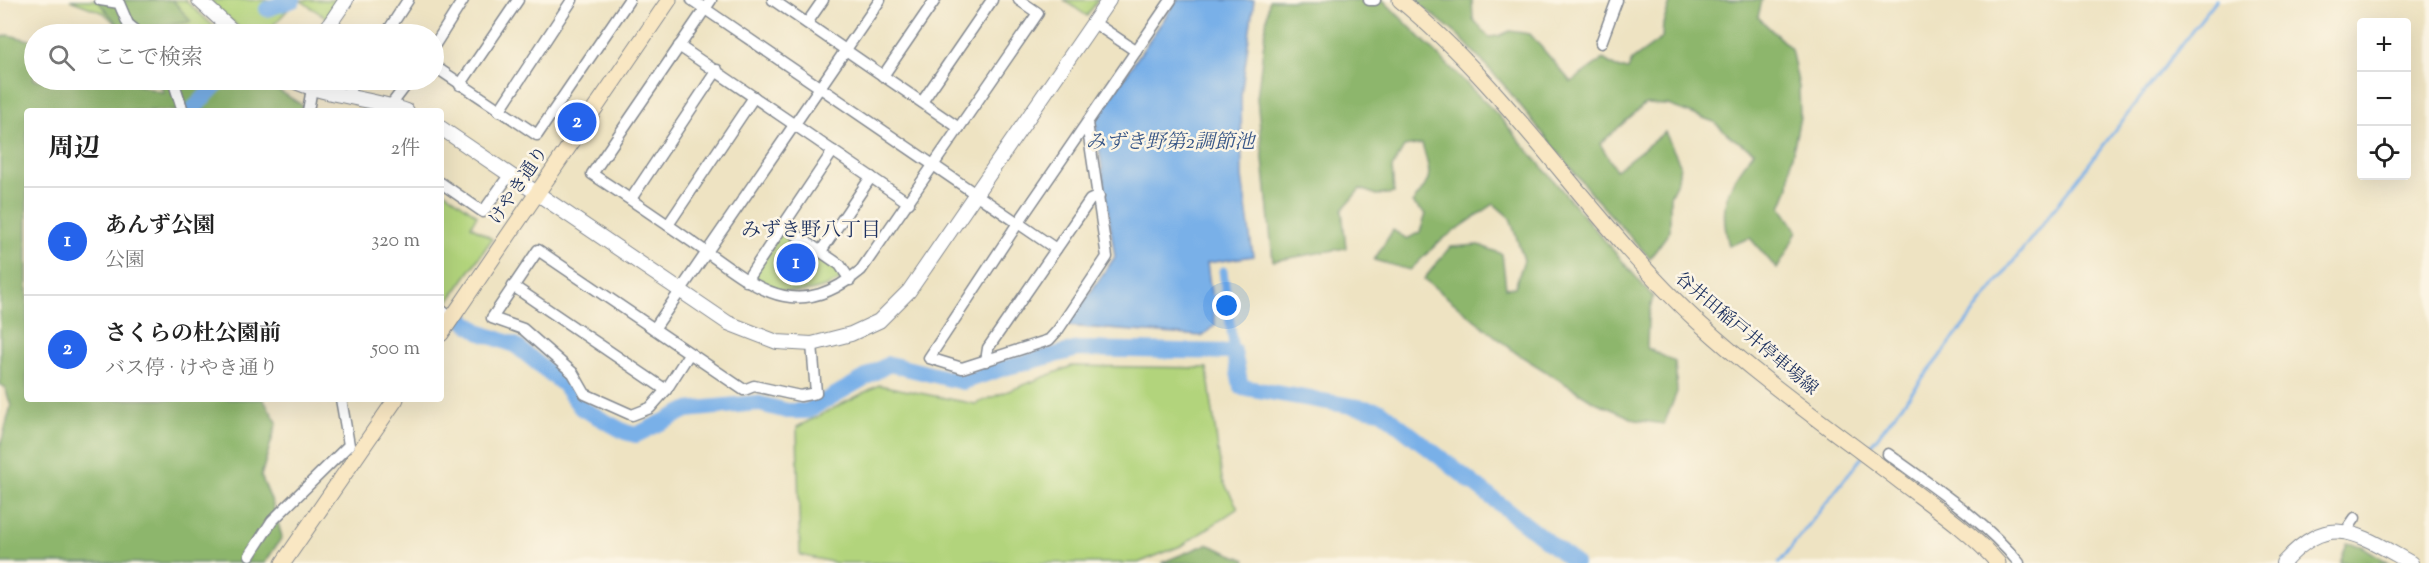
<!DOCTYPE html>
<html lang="ja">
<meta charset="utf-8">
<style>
body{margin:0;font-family:"Sorts Mill Goudy","Noto Serif JP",serif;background:#f6f6f6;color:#222}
.controls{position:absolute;right:18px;top:18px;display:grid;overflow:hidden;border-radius:6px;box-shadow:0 6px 24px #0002}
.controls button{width:54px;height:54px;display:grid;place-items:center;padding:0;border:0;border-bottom:2px solid #e0e0e0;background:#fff;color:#222;font:30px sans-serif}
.you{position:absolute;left:1227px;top:306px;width:21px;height:21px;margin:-15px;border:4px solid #fff;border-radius:50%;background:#1a73e8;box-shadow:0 0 0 9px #1a73e833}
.badge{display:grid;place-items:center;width:39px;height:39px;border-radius:50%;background:#2563eb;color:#fff;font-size:20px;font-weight:700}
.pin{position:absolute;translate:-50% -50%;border:3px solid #fff;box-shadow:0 2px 6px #0006}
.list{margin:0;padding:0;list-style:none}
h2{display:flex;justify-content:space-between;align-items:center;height:78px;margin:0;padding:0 24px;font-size:26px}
h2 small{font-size:20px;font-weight:400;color:#767676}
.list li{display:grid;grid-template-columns:39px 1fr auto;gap:18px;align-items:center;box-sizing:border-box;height:108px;padding:0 24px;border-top:2px solid #e0e0e0}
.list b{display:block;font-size:22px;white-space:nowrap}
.list p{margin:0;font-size:20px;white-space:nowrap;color:#767676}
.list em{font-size:20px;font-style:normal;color:#767676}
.icon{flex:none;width:33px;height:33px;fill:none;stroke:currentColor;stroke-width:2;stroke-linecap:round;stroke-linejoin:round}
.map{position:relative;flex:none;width:2429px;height:563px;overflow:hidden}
.search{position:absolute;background:#fff;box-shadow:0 6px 24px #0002;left:24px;top:24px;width:420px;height:66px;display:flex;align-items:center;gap:15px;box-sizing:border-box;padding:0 21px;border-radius:33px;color:#767676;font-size:22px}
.panel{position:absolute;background:#fff;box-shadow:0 6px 24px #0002;left:24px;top:108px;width:420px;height:294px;border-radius:6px}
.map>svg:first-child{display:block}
.green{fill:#b2d47c;stroke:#66826d;stroke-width:1.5}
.forest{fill:#8db66c;stroke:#547265;stroke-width:1.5}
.water{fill:#79b0e8;stroke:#4a70a3;stroke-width:1.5}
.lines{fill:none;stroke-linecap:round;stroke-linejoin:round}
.stream{stroke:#79b0e8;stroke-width:3}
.canal{stroke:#79b0e8;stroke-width:9}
.river{stroke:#79b0e8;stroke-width:16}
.minor-casing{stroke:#848990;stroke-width:13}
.tertiary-casing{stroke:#848990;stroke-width:16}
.secondary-casing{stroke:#848990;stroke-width:17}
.minor{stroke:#fff;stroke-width:10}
.tertiary{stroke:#fff;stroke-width:14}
.secondary{stroke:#f9e7c3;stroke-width:15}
.labels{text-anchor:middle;stroke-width:5;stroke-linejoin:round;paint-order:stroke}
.street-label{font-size:18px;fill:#1b2f5e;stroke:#fcf5e5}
.water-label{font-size:20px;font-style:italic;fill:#375687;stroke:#fcf5e5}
.neighbourhood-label{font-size:20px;fill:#1b2f5e;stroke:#fcf5e5}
</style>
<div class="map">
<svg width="2429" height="563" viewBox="0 0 2429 563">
<rect width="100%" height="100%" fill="#fcf5e5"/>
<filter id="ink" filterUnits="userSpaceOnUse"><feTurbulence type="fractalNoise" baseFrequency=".0167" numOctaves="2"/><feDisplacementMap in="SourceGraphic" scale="12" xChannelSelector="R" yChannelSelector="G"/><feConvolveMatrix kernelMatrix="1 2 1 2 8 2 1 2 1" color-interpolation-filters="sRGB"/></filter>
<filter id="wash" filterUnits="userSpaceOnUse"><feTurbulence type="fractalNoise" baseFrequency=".008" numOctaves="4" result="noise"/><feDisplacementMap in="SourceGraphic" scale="24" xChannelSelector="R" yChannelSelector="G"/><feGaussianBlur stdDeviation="1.35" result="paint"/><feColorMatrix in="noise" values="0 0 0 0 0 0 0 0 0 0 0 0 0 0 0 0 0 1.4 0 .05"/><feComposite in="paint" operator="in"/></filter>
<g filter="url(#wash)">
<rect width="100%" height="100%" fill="#eee3c2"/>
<g class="green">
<polygon points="70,0 185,0 222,34 127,34 104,13"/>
<polygon points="209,0 297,0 265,34 246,34"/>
<polygon points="300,0 340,0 328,19"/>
<polygon points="1064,0 1098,0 1087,16"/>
<polygon points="441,189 477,215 471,226 492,239 446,305 441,301"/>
<path d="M786,231l52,37 6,10c-33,19 -56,17 -91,3v-5l29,-44z"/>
<polygon points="1072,366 1207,368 1222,479 1238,508 1183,545 1138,563 836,563 800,555 797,427 879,385 975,404"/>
</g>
<g class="forest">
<polygon points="97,0 173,0 191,22 151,27 157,34 126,34"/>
<path d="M1269,0h114l114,114 156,183 -5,20 -1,31 28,14 2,30 -13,32 -28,-4 -43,-19 -77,-48 -92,-74 26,-32 29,-2 23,9 4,34 9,-1 9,-27 -14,-42 -16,-14 -54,37 -30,29 -36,-10 19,-30 14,9 13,-7 6,-18 -14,-11c22,-26 19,-27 10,-59l-18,3 -12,21 2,25 -17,2 -17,-6 -18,21 4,38 -73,13 -16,-163z"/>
<path d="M1415,0h57l1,19 16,18 10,-1 11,-5 20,3 41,48 32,-23 16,10h9l4,-9 30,-22 1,-14 8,-24h91l-4,17 33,32 8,38 1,30 -9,44 -2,26 -8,20 16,24 -12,25 -8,13 -27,-31 -21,8c-12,-47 0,-59 25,-95l-22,-13 -18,-16 -46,-17 -23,-1 -45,40 16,26 49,-38 15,32 -2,16 -8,16v35l-20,27 -55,-60 -92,-114 -44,-48z"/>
<polygon points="8,35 34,41 34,80 129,80 135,84 164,93 158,80 262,80 302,105 301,111 27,111 27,399 263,399 277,422 261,476 272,502 282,537 265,563 0,563 0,447 11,406 5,387 0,385 0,38"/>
<polygon points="2347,543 2362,546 2389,563 2340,563"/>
<polygon points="1207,544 1246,560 1245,563 1161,563"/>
</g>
<polygon class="water" points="1177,0 1254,0 1241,96 1242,177 1253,256 1207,263 1215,325 1202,336 1067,326 1115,257 1095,120"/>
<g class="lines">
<g class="stream">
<polyline points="1868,449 2216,0"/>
<polyline points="1779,563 1862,457"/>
</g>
<g class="canal">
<polyline points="1223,271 1234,352"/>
<polyline points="1212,300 1227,298"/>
</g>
<g class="river">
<polyline points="267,9 293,0"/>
<polyline points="191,111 221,80"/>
<polyline points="463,320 481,333 515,345 563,384 581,408 625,432 636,435 687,410 756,403 787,411 807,411 889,364 963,382 1004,368 1078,349 1234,352 1241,387 1381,411 1575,563"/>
</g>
</g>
</g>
<g filter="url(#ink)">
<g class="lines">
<g class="minor-casing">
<g id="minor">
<polyline points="100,0 119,3 128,24 140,34"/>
<polyline points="692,0 1056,249"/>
<path d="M711,0l-119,174c35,23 69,46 103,70 58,40 98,83 166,26l177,-257 -19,-13"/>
<polyline points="773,0 959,128"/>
<polyline points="1369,0 1375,0"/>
<polyline points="1093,22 1136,51"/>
<polyline points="330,23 347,34"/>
<polyline points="807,23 823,0"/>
<polyline points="386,34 408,0"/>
<polyline points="1601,43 1617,0"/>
<polyline points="434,46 463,0"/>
<polyline points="679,46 909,203"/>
<polyline points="434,66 537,135 629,0"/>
<polyline points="883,76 935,0"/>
<polyline points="173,80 183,111"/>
<polyline points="460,85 518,0"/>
<polyline points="346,95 356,80"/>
<polyline points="922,102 992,0"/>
<polyline points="391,105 410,80"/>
<polyline points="308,111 312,88"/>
<polyline points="499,111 572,0"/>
<polyline points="1087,123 1107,257 1058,330 1049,340 962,368 929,358 1018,223 1171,0"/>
<polyline points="441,183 483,212 510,174"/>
<polyline points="631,199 717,70"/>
<polyline points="668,225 754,97"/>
<polyline points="782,225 840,265 850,280"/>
<polyline points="821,251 871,177"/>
<polyline points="746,281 833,151"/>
<polyline points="513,286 666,390"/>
<polyline points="441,310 451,318"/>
<polyline points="654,329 880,0"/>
<polyline points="689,354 666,390 650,408 632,415 585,394 573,373 523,329 492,318 538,250 744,390 754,386 800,396 816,393 812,344"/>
<polyline points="986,361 988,348 1090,200 1099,196"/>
<path d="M1888,454c45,33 96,66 131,109"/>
<polyline points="2346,531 2355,518"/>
<polyline points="250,555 272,521 349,445 341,399"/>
</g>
</g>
<g class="tertiary-casing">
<g id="tertiary">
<polyline points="199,0 236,34"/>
<polyline points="323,34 346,0"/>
<path d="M291,80c36,17 78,17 116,31"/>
<polyline points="441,128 728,323 777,342 812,344 851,334 879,321 909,291 1109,0"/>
<path d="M2283,563c48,-53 75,-29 128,0"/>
</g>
</g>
<g class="secondary-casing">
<g id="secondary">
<path d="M1400,0c114,94 190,222 298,322 63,58 135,108 203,160 33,25 69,49 97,81"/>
<polyline points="441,334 669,0"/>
<polyline points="283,563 396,399"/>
</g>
</g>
<use href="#minor" class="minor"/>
<use href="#tertiary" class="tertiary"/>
<use href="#secondary" class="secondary"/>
</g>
</g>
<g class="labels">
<g class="street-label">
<text transform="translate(518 185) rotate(-56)" y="6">けやき通り</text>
<text transform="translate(1747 333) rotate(40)" y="6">谷井田稲戸井停車場線</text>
</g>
<g class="water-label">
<text x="1170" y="148">みずき野第2調節池</text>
</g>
<g class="neighbourhood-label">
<text x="811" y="236">みずき野八丁目</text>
</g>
</g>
</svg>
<div class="controls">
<button>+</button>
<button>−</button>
<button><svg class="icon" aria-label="locate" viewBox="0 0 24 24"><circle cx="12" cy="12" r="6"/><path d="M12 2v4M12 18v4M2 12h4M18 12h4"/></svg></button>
</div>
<div class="you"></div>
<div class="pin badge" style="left:796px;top:263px">1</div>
<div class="pin badge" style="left:577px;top:122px">2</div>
<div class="search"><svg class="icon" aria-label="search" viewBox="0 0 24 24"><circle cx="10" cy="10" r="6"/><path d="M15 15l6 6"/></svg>ここで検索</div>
<section class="panel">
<h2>周辺<small>2件</small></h2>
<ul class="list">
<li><span class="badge">1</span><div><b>あんず公園</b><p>公園</p></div><em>320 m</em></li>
<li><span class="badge">2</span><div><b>さくらの杜公園前</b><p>バス停 · けやき通り</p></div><em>500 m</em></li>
</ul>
</section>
</div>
